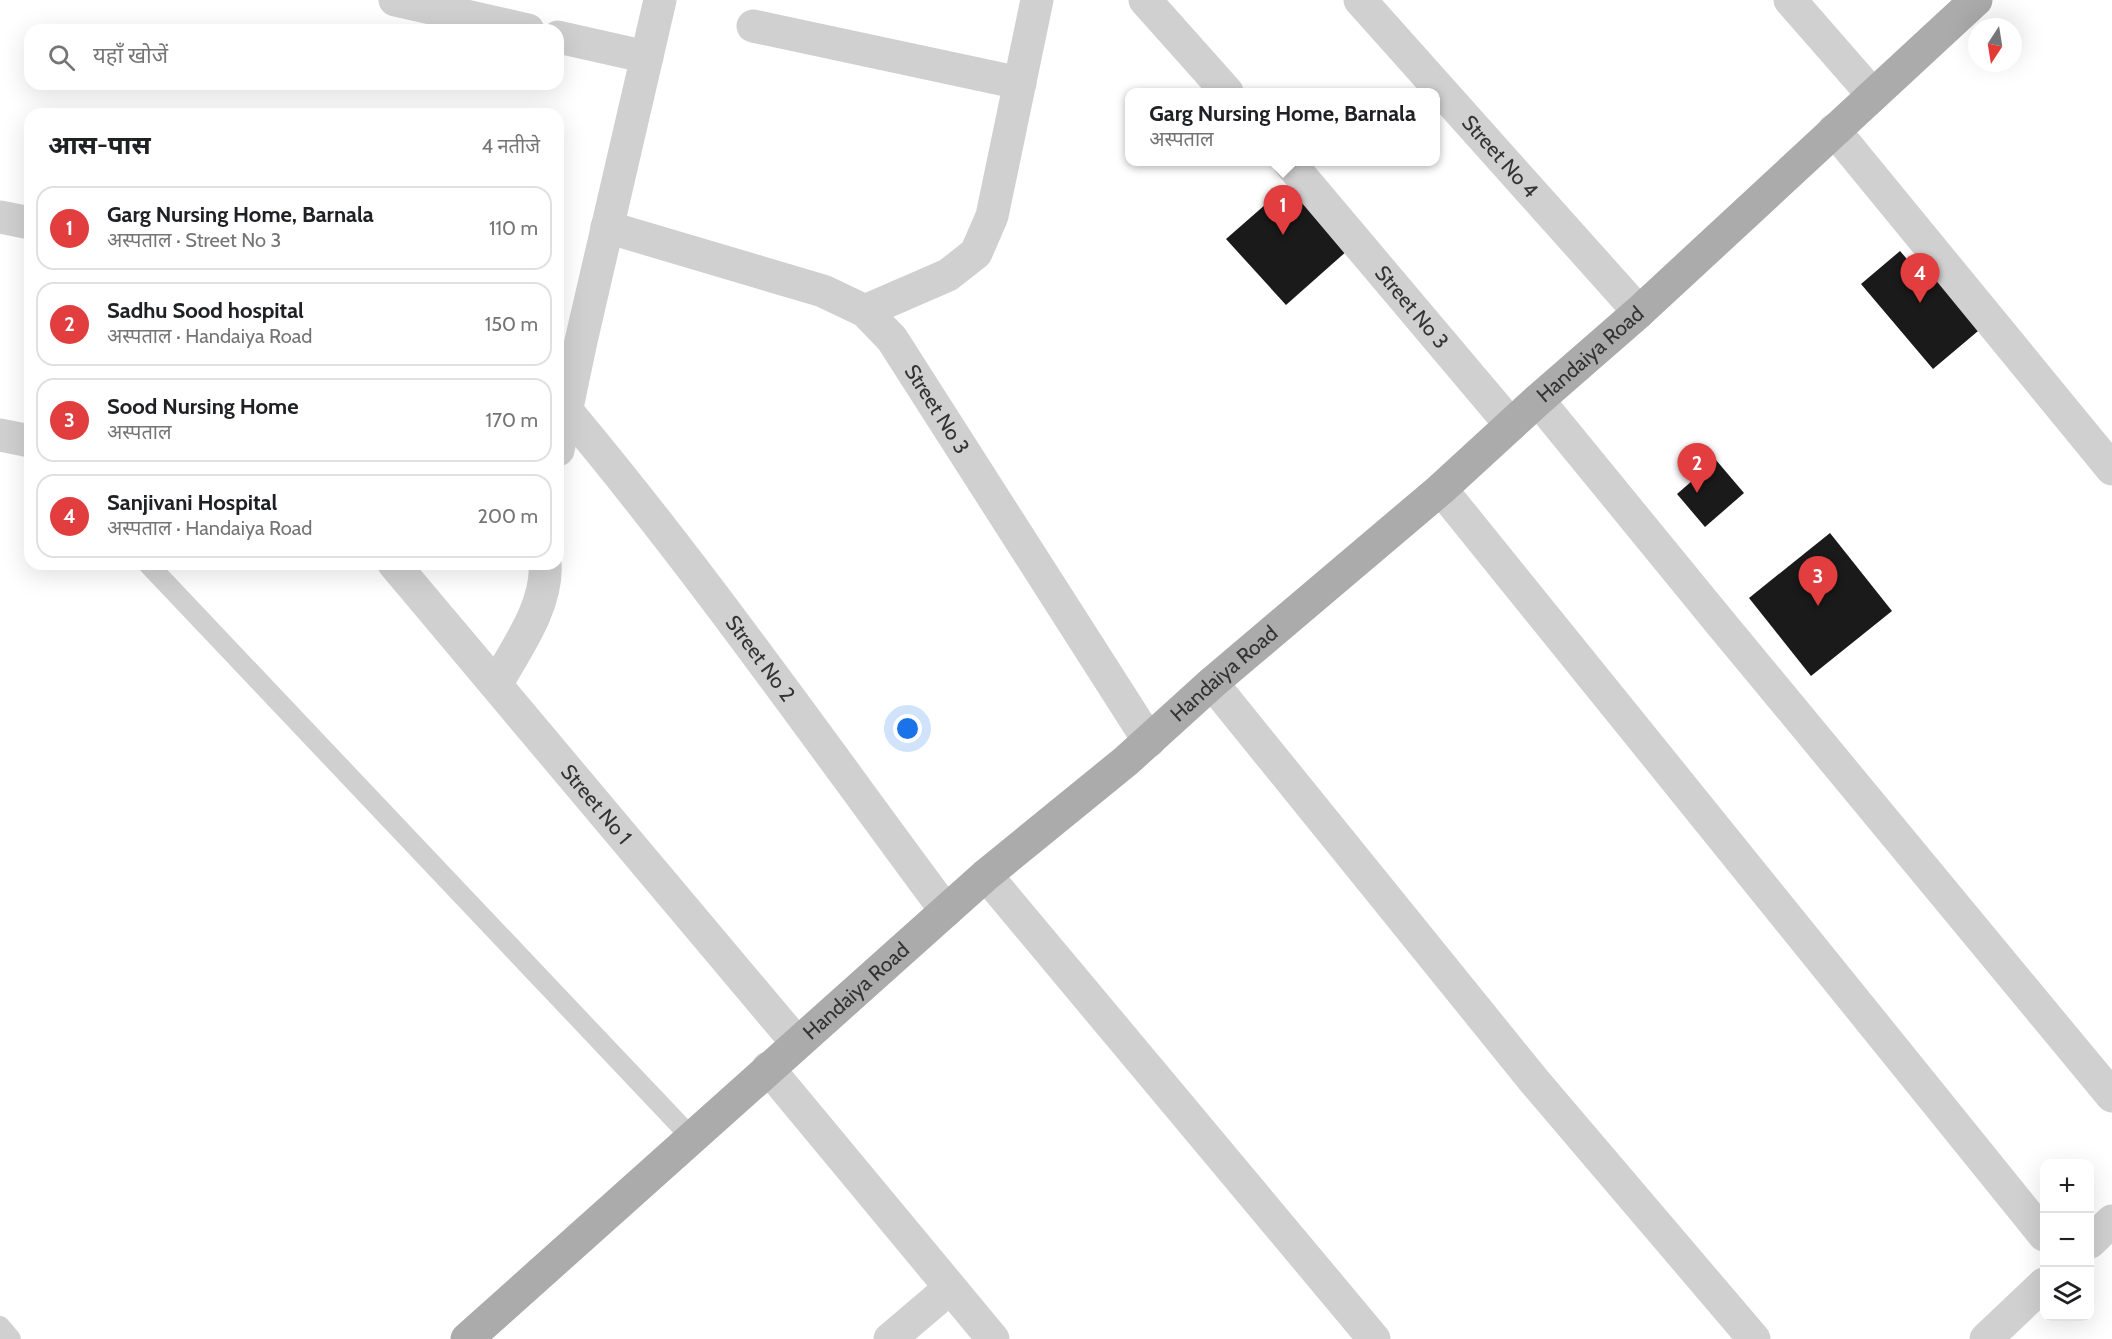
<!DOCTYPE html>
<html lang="hi">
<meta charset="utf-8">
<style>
body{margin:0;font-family:Cabin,"Noto Sans Devanagari",sans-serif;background:#f6f6f6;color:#202124}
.controls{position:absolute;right:18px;bottom:18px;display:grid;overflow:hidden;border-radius:12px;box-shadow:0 6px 24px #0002}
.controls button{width:54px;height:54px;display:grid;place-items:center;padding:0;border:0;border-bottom:2px solid #e0e0e0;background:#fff;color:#202124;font:30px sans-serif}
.compass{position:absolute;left:1968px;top:18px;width:54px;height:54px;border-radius:50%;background:#fff;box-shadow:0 6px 24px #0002;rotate:192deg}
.you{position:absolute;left:908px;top:729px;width:21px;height:21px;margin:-15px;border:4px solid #fff;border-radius:50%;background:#1a73e8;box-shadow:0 0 0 9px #1a73e833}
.badge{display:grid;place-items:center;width:39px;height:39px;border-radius:50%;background:#e23d3f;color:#fff;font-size:20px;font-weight:700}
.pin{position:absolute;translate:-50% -50px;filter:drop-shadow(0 2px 3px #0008)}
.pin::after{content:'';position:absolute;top:32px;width:21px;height:18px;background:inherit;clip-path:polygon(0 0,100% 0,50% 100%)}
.popup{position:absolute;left:1125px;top:88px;width:315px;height:78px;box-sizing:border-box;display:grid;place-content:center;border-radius:12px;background:#fff;filter:drop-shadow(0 2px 4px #0005);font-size:20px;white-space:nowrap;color:#757577}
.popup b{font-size:22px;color:#202124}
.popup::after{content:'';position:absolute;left:50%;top:100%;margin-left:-12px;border:12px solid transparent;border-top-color:#fff}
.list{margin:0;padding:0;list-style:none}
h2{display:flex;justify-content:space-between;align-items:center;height:78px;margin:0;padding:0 24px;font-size:26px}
h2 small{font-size:20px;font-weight:400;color:#757577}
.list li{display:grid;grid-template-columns:39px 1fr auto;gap:18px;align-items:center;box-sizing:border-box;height:84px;margin:0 12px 12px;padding:0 12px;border:2px solid #e0e0e0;border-radius:18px}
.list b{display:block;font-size:22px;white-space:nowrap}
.list p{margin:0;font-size:20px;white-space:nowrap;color:#757577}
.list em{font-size:20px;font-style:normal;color:#757577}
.icon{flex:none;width:33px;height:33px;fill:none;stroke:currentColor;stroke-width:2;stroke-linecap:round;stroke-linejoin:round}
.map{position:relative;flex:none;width:2112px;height:1339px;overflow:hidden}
.search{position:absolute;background:#fff;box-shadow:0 6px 24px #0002;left:24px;top:24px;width:540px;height:66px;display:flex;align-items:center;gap:15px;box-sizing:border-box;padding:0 21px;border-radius:18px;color:#757577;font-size:22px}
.panel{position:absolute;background:#fff;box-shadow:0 6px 24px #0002;left:24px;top:108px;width:540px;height:462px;border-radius:18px}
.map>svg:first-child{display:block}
.building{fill:#1a1a1a}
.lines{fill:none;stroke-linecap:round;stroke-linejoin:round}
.service{stroke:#d0d0d0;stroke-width:20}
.minor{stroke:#d0d0d0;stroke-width:33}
.primary{stroke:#ababab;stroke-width:33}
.labels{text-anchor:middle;stroke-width:6;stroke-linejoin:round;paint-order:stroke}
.street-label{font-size:21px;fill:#333;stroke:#fff}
</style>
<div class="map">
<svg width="2112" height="1339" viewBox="0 0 2112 1339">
<rect width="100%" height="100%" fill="#fff"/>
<g class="building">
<polygon points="1289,184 1348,250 1286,305 1226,239"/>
<polygon points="1900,251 1919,273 1931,264 1984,326 1933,369 1861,284"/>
<polygon points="1716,460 1744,493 1705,527 1677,494"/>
<polygon points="1830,533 1892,611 1811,676 1749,598"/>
</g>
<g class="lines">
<g class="service">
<polyline points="148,564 691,1137"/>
<polyline points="0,1326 11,1339"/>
</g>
<g class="minor">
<polyline points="395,0 528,30"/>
<polyline points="1145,0 1227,92"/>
<path id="s1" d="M1360,0l279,312"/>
<polyline points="1790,0 1873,95"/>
<polyline points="753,26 1020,83"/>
<polyline points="558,37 647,57"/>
<polyline points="1834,130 2112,469"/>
<path id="s2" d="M1289,162l222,263"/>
<polyline points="0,217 30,223"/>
<path id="s3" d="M607,227l216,64 42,20 27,28 257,402"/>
<polyline points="865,311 948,275 976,253 992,216 1037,0"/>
<polyline points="1538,400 1718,620 2112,1096"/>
<path id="s4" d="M567,411c134,160 254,332 379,500"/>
<polyline points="0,435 30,441"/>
<polyline points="558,450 581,341 660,0"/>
<polyline points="1441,489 2044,1235"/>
<path id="s5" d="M394,564l403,479"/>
<polyline points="1212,683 1535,1082 1754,1339"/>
<path d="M496,685c19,-35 52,-79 49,-121"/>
<polyline points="986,875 1374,1339"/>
<polyline points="768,1068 993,1339"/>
<polyline points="2090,1242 2112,1221"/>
<polyline points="890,1339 950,1288"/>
<polyline points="1986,1339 2044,1284"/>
</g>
<path class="primary" id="s6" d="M467,1339l519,-464 140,-114 86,-78 229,-194 97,-89 101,-88 337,-312"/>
</g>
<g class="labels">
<g class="street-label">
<text dy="7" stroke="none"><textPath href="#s1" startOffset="210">Street No 4</textPath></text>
<text dy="7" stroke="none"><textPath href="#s2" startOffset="190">Street No 3</textPath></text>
<text dy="7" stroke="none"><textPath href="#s6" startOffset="1494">Handaiya Road</textPath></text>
<text dy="7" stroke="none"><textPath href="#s3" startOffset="394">Street No 3</textPath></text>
<text dy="7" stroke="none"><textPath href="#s4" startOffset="314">Street No 2</textPath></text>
<text dy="7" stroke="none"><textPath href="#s6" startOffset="1008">Handaiya Road</textPath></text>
<text dy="7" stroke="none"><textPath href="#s5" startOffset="314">Street No 1</textPath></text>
<text dy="7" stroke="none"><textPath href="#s6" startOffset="522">Handaiya Road</textPath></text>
</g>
</g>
</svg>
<div class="controls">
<button>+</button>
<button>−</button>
<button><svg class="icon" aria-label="layers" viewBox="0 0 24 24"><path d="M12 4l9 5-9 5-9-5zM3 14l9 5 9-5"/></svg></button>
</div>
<svg class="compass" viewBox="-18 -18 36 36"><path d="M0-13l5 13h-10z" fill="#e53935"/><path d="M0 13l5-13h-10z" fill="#757577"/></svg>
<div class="you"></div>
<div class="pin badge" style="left:1283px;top:235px">1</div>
<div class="popup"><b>Garg Nursing Home, Barnala</b>अस्पताल</div>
<div class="pin badge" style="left:1697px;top:493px">2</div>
<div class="pin badge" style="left:1818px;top:606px">3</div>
<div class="pin badge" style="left:1920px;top:303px">4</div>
<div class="search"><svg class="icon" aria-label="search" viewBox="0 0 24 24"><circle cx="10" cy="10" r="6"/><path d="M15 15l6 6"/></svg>यहाँ खोजें</div>
<section class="panel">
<h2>आस-पास<small>4 नतीजे</small></h2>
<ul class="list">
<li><span class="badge">1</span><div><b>Garg Nursing Home, Barnala</b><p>अस्पताल · Street No 3</p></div><em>110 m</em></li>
<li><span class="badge">2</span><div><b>Sadhu Sood hospital</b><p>अस्पताल · Handaiya Road</p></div><em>150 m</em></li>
<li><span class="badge">3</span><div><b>Sood Nursing Home</b><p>अस्पताल</p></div><em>170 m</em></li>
<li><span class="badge">4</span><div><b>Sanjivani Hospital</b><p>अस्पताल · Handaiya Road</p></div><em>200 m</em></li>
</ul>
</section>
</div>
